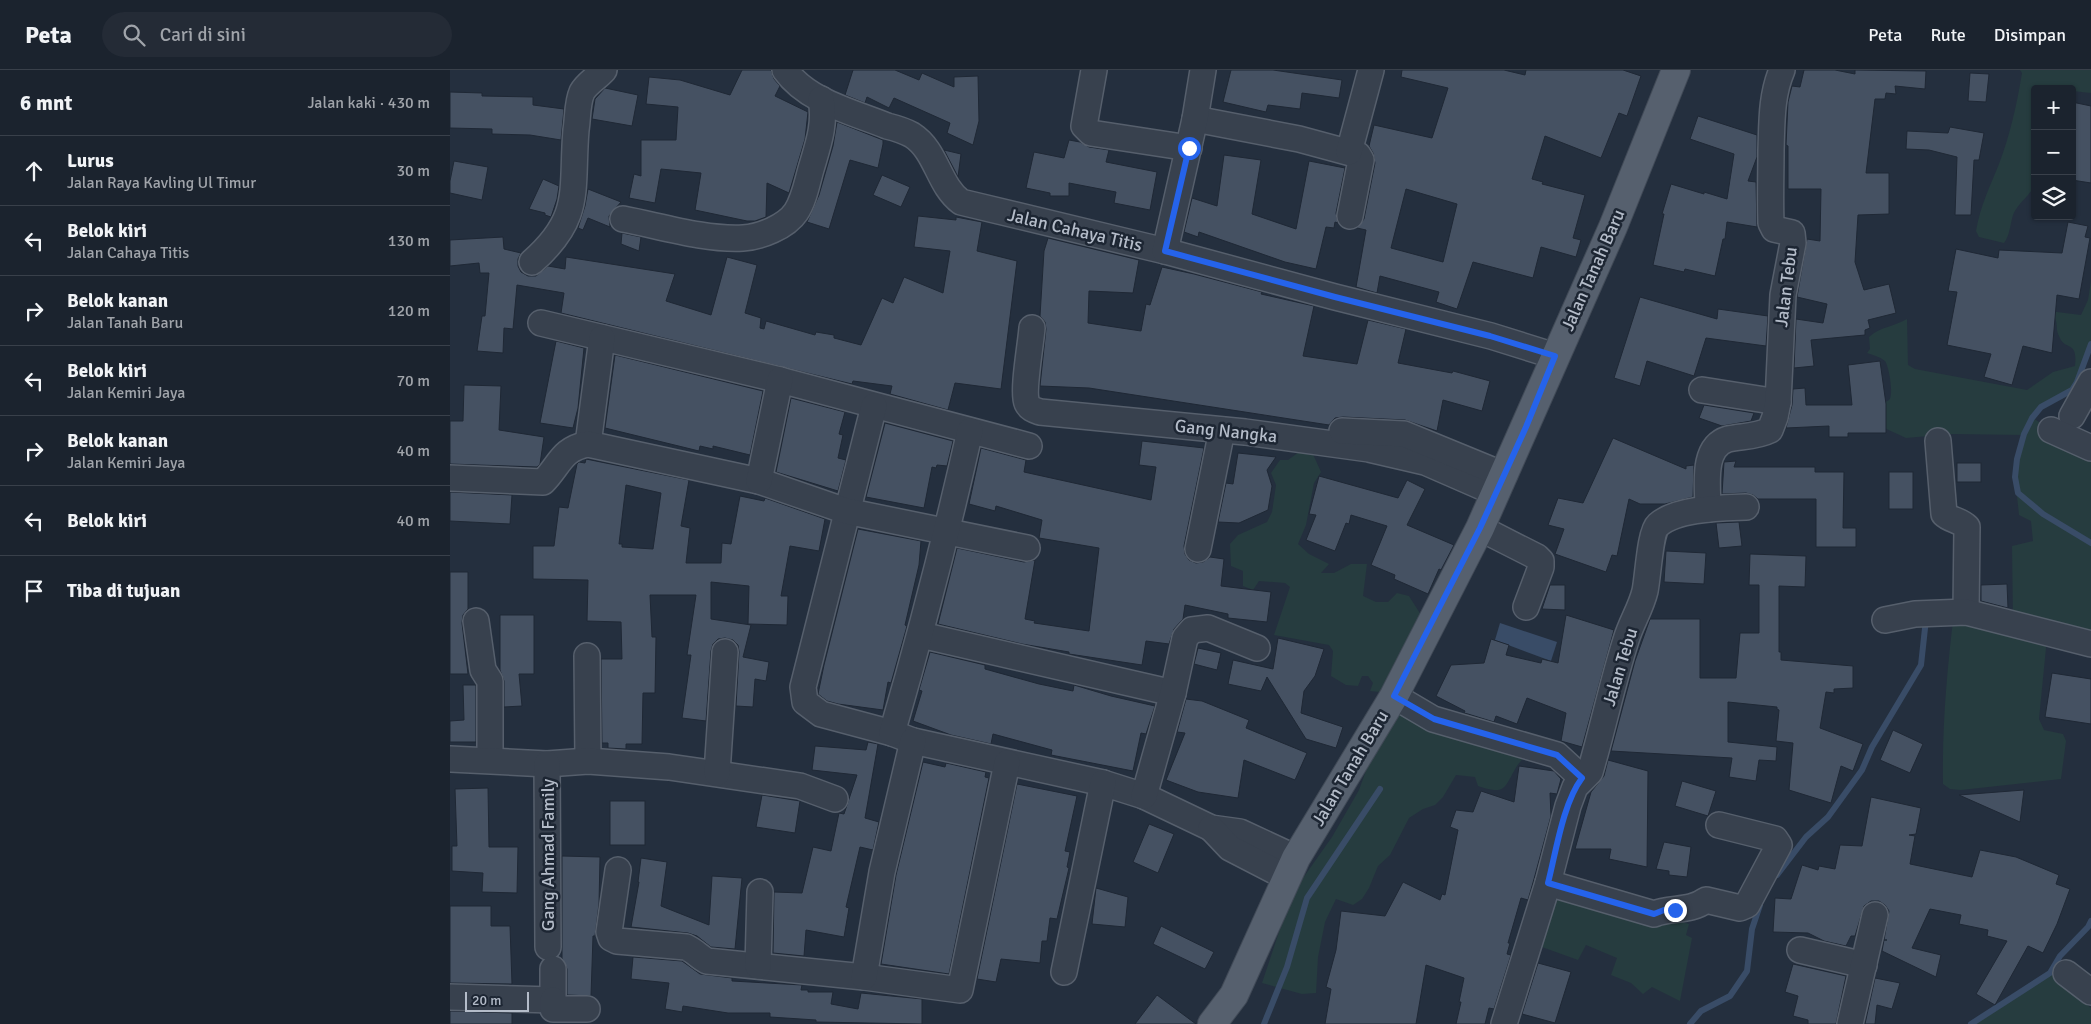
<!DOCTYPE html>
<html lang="id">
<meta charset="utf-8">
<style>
body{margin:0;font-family:Signika,sans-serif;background:#242b36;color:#f1f3f6}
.controls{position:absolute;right:15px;top:15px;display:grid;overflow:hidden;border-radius:5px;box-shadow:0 1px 4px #0004}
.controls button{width:45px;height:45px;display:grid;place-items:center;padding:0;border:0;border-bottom:1px solid #39404a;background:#1b232e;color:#f1f3f6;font:25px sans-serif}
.scale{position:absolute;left:15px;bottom:12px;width:64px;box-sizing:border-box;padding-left:5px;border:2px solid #b4bcc9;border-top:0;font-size:14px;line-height:18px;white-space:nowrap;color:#b4bcc9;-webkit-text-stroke:4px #1d2633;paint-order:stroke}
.stop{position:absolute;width:15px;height:15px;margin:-11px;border:4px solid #2563eb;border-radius:50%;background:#fff}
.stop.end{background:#2563eb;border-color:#fff;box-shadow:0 1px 5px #0008}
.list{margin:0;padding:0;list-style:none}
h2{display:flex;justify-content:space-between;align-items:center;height:65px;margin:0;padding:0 20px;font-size:21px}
h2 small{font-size:16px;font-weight:400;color:#a0a4aa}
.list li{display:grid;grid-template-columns:32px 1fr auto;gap:15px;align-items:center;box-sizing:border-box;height:70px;padding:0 20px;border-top:1px solid #39404a}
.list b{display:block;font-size:19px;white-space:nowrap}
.list p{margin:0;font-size:16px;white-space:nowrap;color:#a0a4aa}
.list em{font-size:16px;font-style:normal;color:#a0a4aa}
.icon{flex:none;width:28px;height:28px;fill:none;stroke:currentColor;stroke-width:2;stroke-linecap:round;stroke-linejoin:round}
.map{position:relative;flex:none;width:1641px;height:954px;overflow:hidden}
header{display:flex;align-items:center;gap:30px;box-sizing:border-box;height:70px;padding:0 25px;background:#1b232e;border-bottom:1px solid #39404a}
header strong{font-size:24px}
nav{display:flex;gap:28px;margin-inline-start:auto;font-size:18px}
.search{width:350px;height:45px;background:#242b36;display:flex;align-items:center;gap:12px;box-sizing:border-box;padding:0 18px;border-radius:28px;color:#a0a4aa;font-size:19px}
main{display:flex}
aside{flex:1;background:#1b232e}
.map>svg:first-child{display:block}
.green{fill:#263c3f}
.water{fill:#394c67}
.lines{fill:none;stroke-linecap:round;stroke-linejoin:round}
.stream{stroke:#394c67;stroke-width:6}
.building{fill:#455162;stroke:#1f2835;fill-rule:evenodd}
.minor-casing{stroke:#565f6c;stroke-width:28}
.major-casing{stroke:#414a57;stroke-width:30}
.minor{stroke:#38414e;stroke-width:25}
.major{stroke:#56606e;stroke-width:28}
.route{stroke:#2563eb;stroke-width:6}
.labels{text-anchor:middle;stroke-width:5;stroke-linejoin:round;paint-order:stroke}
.street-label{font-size:18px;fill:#b4bcc9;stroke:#1d2633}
</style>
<header>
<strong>Peta</strong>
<div class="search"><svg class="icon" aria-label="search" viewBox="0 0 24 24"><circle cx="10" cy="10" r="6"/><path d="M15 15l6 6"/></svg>Cari di sini</div>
<nav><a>Peta</a><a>Rute</a><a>Disimpan</a></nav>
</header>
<main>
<aside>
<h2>6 mnt<small>Jalan kaki · 430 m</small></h2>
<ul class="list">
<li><svg class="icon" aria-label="ahead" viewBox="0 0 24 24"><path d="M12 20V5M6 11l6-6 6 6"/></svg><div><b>Lurus</b><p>Jalan Raya Kavling Ul Timur</p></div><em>30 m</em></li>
<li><svg class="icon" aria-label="left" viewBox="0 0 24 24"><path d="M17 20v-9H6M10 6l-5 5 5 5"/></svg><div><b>Belok kiri</b><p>Jalan Cahaya Titis</p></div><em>130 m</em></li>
<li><svg class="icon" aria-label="right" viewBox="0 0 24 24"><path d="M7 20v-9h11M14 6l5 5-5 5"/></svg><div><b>Belok kanan</b><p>Jalan Tanah Baru</p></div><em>120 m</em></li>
<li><svg class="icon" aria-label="left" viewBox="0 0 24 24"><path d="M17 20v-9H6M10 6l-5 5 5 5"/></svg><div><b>Belok kiri</b><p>Jalan Kemiri Jaya</p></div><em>70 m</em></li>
<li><svg class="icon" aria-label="right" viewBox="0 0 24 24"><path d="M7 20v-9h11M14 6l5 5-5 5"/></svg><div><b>Belok kanan</b><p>Jalan Kemiri Jaya</p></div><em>40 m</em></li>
<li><svg class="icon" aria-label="left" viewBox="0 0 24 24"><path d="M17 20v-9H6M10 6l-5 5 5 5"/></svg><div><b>Belok kiri</b></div><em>40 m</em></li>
<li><svg class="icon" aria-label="arrive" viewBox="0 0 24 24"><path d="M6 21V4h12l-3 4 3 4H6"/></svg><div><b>Tiba di tujuan</b></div></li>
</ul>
</aside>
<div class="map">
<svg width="1641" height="954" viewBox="0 0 1641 954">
<rect width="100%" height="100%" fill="#242f3e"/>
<g class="green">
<path d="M1570,0h71v23l-19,-2v-2h-37v96c-6,12 -17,18 -22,30 -3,10 -3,20 -9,28l-25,-6 -3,-6c4,-24 14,-45 23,-67 11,-29 18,-60 23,-91z"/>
<path d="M1641,211v63l-14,38 -5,8 -31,17 -8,11 18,12 40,18v196l-48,-13 3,17 -7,71 5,11 19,4 3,7 -5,38 -100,11 -11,-1 -7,-5c-1,-58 4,-114 11,-172l59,11 -1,-77 21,-5 -2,-20 -12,-6 -4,-38 2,-18 7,-24 -73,-1 -45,4 -26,-12 -2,-22c3,-1 9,-2 11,-4 5,-4 0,-34 -4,-39 -5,-4 -12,-6 -18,-8l3,-4 -1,-12c10,-10 27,-11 38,-18l1,46 7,4 112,21 26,-18 22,-6c3,-27 -10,-14 -16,-30 -5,-11 2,-13 -10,-25l32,4 7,-15z"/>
<polygon points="849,382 862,382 871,402 864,413 856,455 848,474 859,484 879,494 871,503 884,503 901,494 917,494 913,526 926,532 938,532 947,523 959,526 971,545 949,608 930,622 920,621 923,613 918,606 912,606 908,616 896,615 881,606 883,581 879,575 824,565 840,517 835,513 809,511 803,520 793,516 793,501 781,496 780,474 788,465 817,452 822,442 826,415 821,403 830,390 838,390"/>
<path d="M951,630l133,48c-6,6 -13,12 -17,18 -13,21 -10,30 -39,20l-3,-9 -19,-2 -13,22 -8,8 -12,4 -14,9 -19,37 -12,11 -9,22 -7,11 -9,6 -17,-6 -11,23 -7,35 -2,36 -14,1 -40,-11 21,-63 20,-42 29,-41 27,-47 8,-22z"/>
<polygon points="1098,813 1239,854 1236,865 1242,868 1230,931 1202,917 1193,924 1181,913 1161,905 1167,888 1136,875 1128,890 1078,872"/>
<polygon points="1600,903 1641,938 1641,954 1521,954"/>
</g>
<polygon class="water" points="1050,553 1107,572 1101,591 1045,570"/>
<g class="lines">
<g class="stream">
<polyline points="1641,274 1627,312 1622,320 1591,337 1582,348 1574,364 1567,389 1565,407 1568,423 1593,444 1641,473"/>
<polyline points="1327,805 1356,767 1378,747 1412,700 1422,677 1471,595 1476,549"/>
<polyline points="814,954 837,897 857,828 930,719"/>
<polyline points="1240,954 1251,941 1280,926 1297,901 1302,859 1310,835"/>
<polyline points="1521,954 1600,903 1610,886 1638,857 1641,851"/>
</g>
</g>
<g class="building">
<polygon points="292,0 321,0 324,9 330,16 325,26 358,42 355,69 339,123 317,113 316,147 305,151 297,151 245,140 251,103 211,99 205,133 179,128 184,104 191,106 191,70 226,70 228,37 196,34 199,7 230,10 280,25"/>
<polygon points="403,0 445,0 469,10 472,3 504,17 504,7 528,6 529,51 523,75 497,63 500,53 444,28 439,38 417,27 415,33 395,25"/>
<polygon points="781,0 823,0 892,10 889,28 852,23 850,39 818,35 816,42 773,32"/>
<path d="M952,0h102l21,5 1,-5h97l18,6 -14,40 -8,-3 -18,45 -56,-22 -13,43 11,3 -1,2 43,11 -12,43 8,2 -5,17 -35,-10 -8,31 -60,-16 -16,47 -21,-7 3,-10 -59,-16 -3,17 -21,-6 10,-57 -9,-2 7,-9 11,-56 -2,-10 -4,-7 5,-21 58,13 16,-50 -47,-11zM956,119l51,15 -14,58 -52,-14z"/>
<polygon points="1354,0 1385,0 1405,4 1405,0 1476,1 1475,19 1445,16 1446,24 1436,23 1435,29 1425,29 1416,103 1439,103 1439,144 1408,145 1405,192 1414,220 1439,214 1446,243 1418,250 1420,258 1415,260 1415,265 1361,270 1364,296 1344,298 1346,249 1373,253 1377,234 1347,227 1357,169 1370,171 1371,119 1338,119 1338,76 1336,75 1338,32 1342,16 1350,17"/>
<polygon points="1520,3 1539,4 1536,32 1518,31"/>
<polygon points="155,18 188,25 182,56 142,49 145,29"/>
<polygon points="0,22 32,23 32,26 83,27 83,35 114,39 111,70 80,65 42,64 42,59 0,58"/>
<polygon points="1622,32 1641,36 1641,113 1622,110"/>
<polygon points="1248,46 1307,65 1307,87 1298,111 1306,112 1307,157 1277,152 1275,169 1273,169 1265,206 1235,199 1234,202 1203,195 1214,144 1212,144 1221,114 1254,124 1254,122 1277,129 1284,84 1240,69"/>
<polygon points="387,52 433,70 433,74 428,98 400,90 379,159 357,152 369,125 383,76"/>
<polygon points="1500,57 1534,63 1529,90 1524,90 1521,145 1505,145 1507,87 1479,80 1456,79 1457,61 1498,63"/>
<polygon points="619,70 630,72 639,77 659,80 656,92 707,102 700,140 664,133 666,122 619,113 619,126 600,126 600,123 576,118 584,82 614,88"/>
<polygon points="494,80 511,84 508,107 505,101"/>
<polygon points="774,85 811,90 802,144 846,159 859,91 895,98 886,143 888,153 885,152 884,158 876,157 866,199 835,192 749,162 748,167 734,162 742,128 767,136"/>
<polygon points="4,91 38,97 32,130 0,123 0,111"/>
<polygon points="432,105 460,117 451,137 423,125"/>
<polygon points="93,109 109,116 107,129 101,147 95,145 95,143 79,139"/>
<polygon points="138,119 171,132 159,146 160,157 138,148 133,160 128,158 135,136"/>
<polygon points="468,146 506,150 506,147 532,152 527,181 567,191 551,319 505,313 498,340 440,324 442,316 403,311 402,314 111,243 114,223 67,215 63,259 54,258 53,283 27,281 32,246 35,246 39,203 30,203 29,193 0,196 0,170 53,167 54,179 71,183 68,189 68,196 71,202 78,206 86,206 98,196 115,199 116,187 225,204 216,231 261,245 277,187 307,195 295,243 311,248 310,258 314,259 316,251 365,265 366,262 384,265 384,268 411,275 432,228 443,233 454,207 493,223 500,181 464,177"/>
<polygon points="1618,152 1638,156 1635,167 1640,168 1629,229 1607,225 1602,283 1573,276 1562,315 1534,307 1541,284 1497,275 1507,222 1498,221 1506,179 1548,188 1549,180 1612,183"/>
<polygon points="172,163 191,167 189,181 171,174"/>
<polygon points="598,168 689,190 683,223 639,221 638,253 691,261 696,234 700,235 712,197 744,204 812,222 811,224 864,236 853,286 907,294 918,250 956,259 948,293 1002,303 1003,301 1040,311 1032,341 993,330 987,361 955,350 893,347 885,348 879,355 639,318 590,316 596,259 595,252 590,246 594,181"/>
<polygon points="1190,227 1267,249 1268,239 1318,246 1316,276 1256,268 1244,306 1197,291 1190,316 1164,308"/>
<polygon points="106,271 134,278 128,338 123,358 90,353"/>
<polygon points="165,285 313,321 300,385 263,376 263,379 250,376 249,381 155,358"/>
<polygon points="1430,291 1436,334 1436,363 1398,363 1398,367 1379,367 1379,356 1336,358 1342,335 1343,319 1355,318 1356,335 1402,335 1398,295"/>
<polygon points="14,315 51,316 49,360 94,367 90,394 87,397 0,394 0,351 13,351"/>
<polygon points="341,328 395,342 389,364 393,365 388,388 396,390 388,421 326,402"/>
<polygon points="1254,335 1304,343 1301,351 1272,356 1249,348"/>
<polygon points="435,353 503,371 497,396 487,395 486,398 482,397 474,438 416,427"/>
<polygon points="1163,368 1236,399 1236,396 1244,395 1243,427 1215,434 1190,434 1179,429 1167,486 1162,485 1156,502 1105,484 1114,459 1098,455 1108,428 1133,433"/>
<polygon points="692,371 754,378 734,476 735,484 739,490 746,493 753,492 760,487 774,489 771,516 821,522 817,552 778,548 778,544 735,535 733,549 724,559 719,574 696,571 692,595 619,584 619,582 572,574 488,554 507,478 574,492 585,490 575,549 585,551 584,553 639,561 649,478 589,468 592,450 546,436 545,441 519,434 531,378 576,390 574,402 701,430 706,397 689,395"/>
<polygon points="788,383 826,387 817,400 822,416 818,440 789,453 768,452 776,413 783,414"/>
<path d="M136,389l103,21 -8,46 9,2 -4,35h35l1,-20 9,1 9,-48 24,5 1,-3 60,21 -6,32 -29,-5 -9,50h7l-1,29 -39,-1 1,-38 -38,-4v37l40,6 -8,32 26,5 -3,19 -11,-2 -2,28 -17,-1 3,-54 -1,-7 -5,-5 -8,-2 -7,1 -5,5 -2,7 -5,70 -24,-3 9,-63h-4l9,-60h-46l2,42h4l-1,56h-12l-1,51h-16v5l-18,-1v-5h-6l-1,-84h21l-1,-37 -34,-1 1,-41 -55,-1v-33h21l5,-39 9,1 9,-44 2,-2 6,1zM176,415l35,8 -8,56 -31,-2v-3h-3z"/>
<polygon points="1286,391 1284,397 1365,397 1365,402 1394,402 1393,458 1406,458 1406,477 1366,477 1366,429 1308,429 1303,425 1296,423 1272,424 1274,392"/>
<rect x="1507" y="393" width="24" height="19"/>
<rect x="1439" y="402" width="24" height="37"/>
<polygon points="869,406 948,428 957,410 975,419 957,455 1004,475 991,500 989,499 978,524 944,509 945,505 921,495 937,456 901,445 899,454 896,453 885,481 856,470 866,445 859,444"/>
<polygon points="0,422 62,425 60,454 0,451"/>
<polygon points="1289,452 1292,476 1269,478 1266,453"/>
<polygon points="408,459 471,471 469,495 455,555 457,556 441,613 438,612 433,640 388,634 377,631 368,624 374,595"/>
<polygon points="1216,481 1256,483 1254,514 1214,512"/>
<polygon points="1300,484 1356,486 1355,517 1329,516 1329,582 1331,582 1331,590 1403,596 1403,618 1384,619 1384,623 1376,622 1370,658 1413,674 1403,701 1391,696 1381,733 1339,720 1343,673 1326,671 1329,640 1327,639 1327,637 1278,632 1278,672 1327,677 1326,691 1309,690 1306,711 1279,707 1282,688 1161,681 1185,591 1200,549 1250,549 1250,608 1286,608 1290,563 1309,563 1309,515 1299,515"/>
<polygon points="0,502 18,502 18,539 13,545 12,553 18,604 0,604"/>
<polygon points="1557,514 1558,538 1531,531 1531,515"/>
<polygon points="1100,515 1115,515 1115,540 1092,539"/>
<polygon points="50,545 84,545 84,604 69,604 72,636 54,637 54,611 50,600"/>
<polygon points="1116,545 1164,560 1132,677 1111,671 1116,643 1077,628 1067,654 1046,646 1044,652 1018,644 1014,643 1015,641 986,626 1001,595 1034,593 1041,569 1059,575 1056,585 1091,593 1092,589 1108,593"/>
<polygon points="828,568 874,579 865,606 854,621 851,643 893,657 886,678 856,669 817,607 811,621 778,614 783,590 823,599"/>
<polygon points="748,578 771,583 767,600 744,594"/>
<polygon points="480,582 535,595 535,599 589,614 623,621 624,615 661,626 705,636 696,664 691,663 683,701 601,685 602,680 543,664 541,674 501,665 463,651 472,621 469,620"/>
<polygon points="1602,603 1641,609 1641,654 1595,647"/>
<polygon points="13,615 26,615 26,672 0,672 0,651 14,650"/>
<polygon points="736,629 752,631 799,650 796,658 857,683 845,710 794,690 788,728 748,722 716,710 735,663 727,662"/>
<polygon points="1443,660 1473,674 1460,703 1430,690"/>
<polygon points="418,672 428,674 415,748 429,752 423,780 410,777 396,837 399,838 394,867 356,860 354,886 323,883 324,822 352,823 363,777 381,781 389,743 394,744 407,705 362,700 365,676 416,680"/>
<polygon points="1158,690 1198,701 1197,797 1159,789 1161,779 1125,779 1141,722 1154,706"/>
<polygon points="473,692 495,697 496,693 536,702 535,707 539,708 499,904 431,894 446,805"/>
<polygon points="1069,696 1104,701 1111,709 1107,724 1100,723 1101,746 1084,809 1078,830 1071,828 1058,873 1060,873 1057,884 1061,885 1044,939 1039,938 1035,954 1006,954 1011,932 1009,932 1014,908 976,895 966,954 875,954 881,919 876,917 886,880 891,841 935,846 953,812 990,830 992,824 995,825 1008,760 1000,757 1006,740 1023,742 1031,721 1064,732"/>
<polygon points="1232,711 1266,721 1258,746 1225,736"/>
<polygon points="567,714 627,726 615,781 620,782 617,797 619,798 607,849 600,848 597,871 592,871 590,893 551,889 546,912 527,909"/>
<polygon points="38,718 39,777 68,777 67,823 32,822 33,803 2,801 2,776 7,776 5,719"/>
<polygon points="1574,720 1570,752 1509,725"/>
<polygon points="312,725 350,731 345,763 306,757"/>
<polygon points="1421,727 1471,738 1466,764 1459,765 1465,766 1460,794 1522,807 1530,780 1566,787 1609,805 1606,814 1620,819 1607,854 1593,883 1578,876 1545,935 1526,924 1557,871 1537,866 1538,860 1509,854 1511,845 1480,839 1462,878 1491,885 1486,907 1432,881 1434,870 1437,870 1434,870 1439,841 1435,835 1429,831 1421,831 1414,836 1405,866 1401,866 1396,876 1374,871 1358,863 1323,862 1325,828 1341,829 1352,795 1368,800 1369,796 1385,799 1390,775 1412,776"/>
<rect x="160" y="731" width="35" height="44"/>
<polygon points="699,754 724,764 708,803 683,792"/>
<polygon points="1214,772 1241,777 1237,807 1219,805 1219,801 1206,799"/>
<polygon points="112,786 150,787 149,834 145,866 143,866 141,926 117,925 117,899 112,888"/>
<polygon points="191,788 217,792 211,836 259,855 262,806 292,808 285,879 261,877 247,866 238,863 181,857 189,812 188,812"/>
<polygon points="646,818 678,827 675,857 642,854"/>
<polygon points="0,836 41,836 41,856 60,856 62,914 0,913"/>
<polygon points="711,856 764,882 755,899 703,874"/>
<polygon points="183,887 232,891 250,904 282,908 282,911 352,915 351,920 358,920 358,922 383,922 381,934 408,939 411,923 472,929 472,954 366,952 366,950 320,947 320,943 278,943 233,936 232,942 215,939 219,913 181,909"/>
<polygon points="1088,893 1121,902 1105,953 1072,944"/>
<polygon points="1343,894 1396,906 1386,954 1358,954 1358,950 1343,946 1348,926 1335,922"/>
<polygon points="1425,908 1450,913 1442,939 1427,935 1425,954 1415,954"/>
<polygon points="707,925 746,954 685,954"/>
<polygon points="0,941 62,943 62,954 0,954"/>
</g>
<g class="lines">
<g class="minor-casing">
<g id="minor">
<path d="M335,0c23,32 68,42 102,56 8,2 18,5 25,9 25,16 26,50 49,67l204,49 170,46 156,39 64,20"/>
<polyline points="644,0 634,56 641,63 739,78"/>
<polyline points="745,49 849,69 908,85 911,90 900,146"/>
<polyline points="899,82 921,0"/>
<path d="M173,149c37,7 82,21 120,19 17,-1 43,-11 53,-26 8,-12 11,-29 15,-43 7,-24 15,-45 10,-70"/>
<polyline points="715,181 745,49 753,0"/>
<path d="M82,192c51,-45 39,-71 44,-132 2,-12 1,-27 6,-38 5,-9 15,-14 22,-22"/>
<polyline points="91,253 330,310 579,376"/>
<path d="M582,258c-1,15 -10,64 -5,75 3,6 7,7 13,9l205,20 124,17 56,13 71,31"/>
<polyline points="1252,320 1328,332"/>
<polyline points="424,336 353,617 355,632 371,644 442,663 463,671 653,713 694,726 761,758 790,762 846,788"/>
<polyline points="1622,346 1641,312"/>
<polyline points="1601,360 1641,378"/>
<polyline points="892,361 954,364 1054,405"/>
<path d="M1488,371l6,73c6,6 16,6 23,13l-1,85"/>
<polyline points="138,374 152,268"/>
<path d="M0,408l93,4c17,-17 18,-33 45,-38l171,37 87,30 181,37"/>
<polyline points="309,411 330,310"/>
<path d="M1258,439c0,-22 -7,-62 20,-70 14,-3 28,-2 42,-9l5,-13 3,-15 5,-107 10,-52 -1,-10 -18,-4 -3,-6c-1,-25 0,-49 0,-73 1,-28 0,-54 11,-80"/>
<polyline points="1030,458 1087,487 1091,491 1091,497 1076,537"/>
<polyline points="748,479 772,360"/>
<polyline points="1435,550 1465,544 1516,542 1641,574"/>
<polyline points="26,551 33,600 40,611 40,690"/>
<polyline points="471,565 723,623"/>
<polyline points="137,586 138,691"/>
<polyline points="944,626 983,649 1107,685 1132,708"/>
<path d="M442,663c29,-100 55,-200 78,-302"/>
<polyline points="0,689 97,694 138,691 219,697 350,716 385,729"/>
<polyline points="97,694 98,877"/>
<polyline points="267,703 275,582"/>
<polyline points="694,726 723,623 735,568 742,560 758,558 807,578"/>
<polyline points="761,758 780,778 836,807"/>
<path d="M168,800l-9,62 2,6 6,3 69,6c9,4 13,10 21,14l157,16 96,13 47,-227"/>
<path d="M1098,813l106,31c17,-7 36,-2 52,-14l34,8 7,-3 32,-60 -4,-6 -56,-14"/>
<polyline points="1350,880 1414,895"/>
<polyline points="308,896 310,822"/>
<polyline points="614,902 653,713"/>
<polyline points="1616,903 1641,922"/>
<polyline points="414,907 432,802 463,671"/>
<polyline points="0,927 103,930 103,899"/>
<polyline points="103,930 103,939 137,939"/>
<path d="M1054,954l44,-141 20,-77 7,-19 15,-15c13,-44 22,-88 36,-132 5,-17 15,-32 19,-49 3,-14 5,-59 13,-66 19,-17 64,-17 88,-18"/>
<polyline points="1400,954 1425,845"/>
</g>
</g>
<g class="major-casing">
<polyline id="major" points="762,954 784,925 846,788 944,626 1030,458 1163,157 1226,0"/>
</g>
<use href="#minor" class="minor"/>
<use href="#major" class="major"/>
</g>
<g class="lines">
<path class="route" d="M739,78l-24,103 170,46 155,39 65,20 -29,71 -46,101 -86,168 40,23 123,36 25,23c-19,25 -26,74 -34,105l106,31 10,-4h11"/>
</g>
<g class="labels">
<g class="street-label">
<text transform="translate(625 160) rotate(13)" y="6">Jalan Cahaya Titis</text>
<text transform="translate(1143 200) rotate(-66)" y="6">Jalan Tanah Baru</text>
<text transform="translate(1336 217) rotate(-83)" y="6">Jalan Tebu</text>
<text transform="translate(776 361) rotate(6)" y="6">Gang Nangka</text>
<text transform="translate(1170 597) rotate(-73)" y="6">Jalan Tebu</text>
<text transform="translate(900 698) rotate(-59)" y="6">Jalan Tanah Baru</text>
<text transform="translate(98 785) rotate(-90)" y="6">Gang Ahmad Family</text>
</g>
</g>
</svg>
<div class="controls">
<button>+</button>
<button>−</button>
<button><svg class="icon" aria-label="layers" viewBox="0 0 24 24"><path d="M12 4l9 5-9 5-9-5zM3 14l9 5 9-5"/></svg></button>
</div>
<div class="scale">20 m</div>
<div class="stop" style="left:739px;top:78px"></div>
<div class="stop end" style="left:1225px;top:840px"></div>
</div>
</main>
